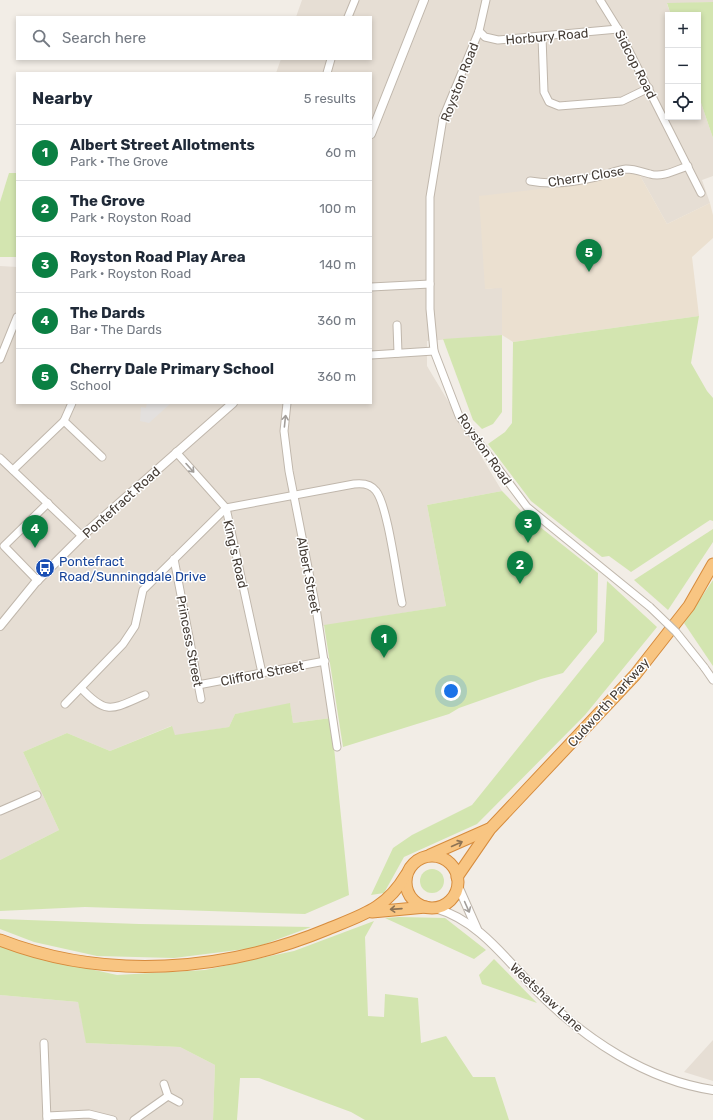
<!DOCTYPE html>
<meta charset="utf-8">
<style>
body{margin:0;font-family:Rubik,sans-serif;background:#f6f6f7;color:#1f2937}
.controls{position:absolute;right:12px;top:12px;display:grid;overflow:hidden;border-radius:0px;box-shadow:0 2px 6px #0003}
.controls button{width:36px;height:36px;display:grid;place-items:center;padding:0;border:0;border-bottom:1px solid #e0e1e3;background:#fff;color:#1f2937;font:20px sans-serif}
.you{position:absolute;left:451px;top:691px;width:14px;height:14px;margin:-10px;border:3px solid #fff;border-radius:50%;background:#1a73e8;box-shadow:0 0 0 6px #1a73e833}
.badge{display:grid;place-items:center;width:26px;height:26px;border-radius:50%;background:#0b8043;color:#fff;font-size:13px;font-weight:700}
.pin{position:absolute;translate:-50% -33px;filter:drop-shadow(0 1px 2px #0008)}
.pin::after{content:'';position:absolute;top:21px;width:14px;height:12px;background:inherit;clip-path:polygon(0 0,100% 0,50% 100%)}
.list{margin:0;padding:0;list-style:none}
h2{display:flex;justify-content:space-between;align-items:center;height:52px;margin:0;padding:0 16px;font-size:17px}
h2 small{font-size:13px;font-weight:400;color:#747a83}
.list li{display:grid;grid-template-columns:26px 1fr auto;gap:12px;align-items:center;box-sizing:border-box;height:56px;padding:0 16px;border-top:1px solid #e0e1e3}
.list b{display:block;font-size:15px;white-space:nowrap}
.list p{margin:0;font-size:13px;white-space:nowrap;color:#747a83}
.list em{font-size:13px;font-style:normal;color:#747a83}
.icon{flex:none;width:22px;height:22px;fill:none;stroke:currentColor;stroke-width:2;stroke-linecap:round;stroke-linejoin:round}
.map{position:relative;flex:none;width:713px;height:1120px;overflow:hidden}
.search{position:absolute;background:#fff;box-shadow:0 2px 6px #0003;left:16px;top:16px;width:356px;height:44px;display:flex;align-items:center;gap:10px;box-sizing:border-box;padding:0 14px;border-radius:0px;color:#747a83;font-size:15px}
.panel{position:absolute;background:#fff;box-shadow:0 2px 6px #0003;left:16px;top:72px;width:356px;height:332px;border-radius:0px}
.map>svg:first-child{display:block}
.residential{fill:#e6ded4}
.education{fill:#ebe0d0}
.green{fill:#d3e5b0}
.parking{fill:#e3e0de}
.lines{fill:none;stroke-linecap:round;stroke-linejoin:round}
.minor-casing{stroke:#c0b7ac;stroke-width:9}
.tertiary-casing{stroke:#c0b7ac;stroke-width:10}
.trunk-casing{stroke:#d68b3c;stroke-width:13}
.minor{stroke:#fff;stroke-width:7}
.tertiary{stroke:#fff;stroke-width:8}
.trunk{stroke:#f8c582;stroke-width:11}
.minor-bridge-casing{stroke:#c0b7ac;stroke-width:9;stroke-linecap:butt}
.minor-bridge{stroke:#fff;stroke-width:7}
.oneway{stroke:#a29e9a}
.oneway2{stroke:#8d7354}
.labels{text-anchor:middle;stroke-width:3;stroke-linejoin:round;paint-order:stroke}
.street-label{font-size:13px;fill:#453d36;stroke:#fff}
.transit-label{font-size:13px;fill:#164399;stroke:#fff;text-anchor:start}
</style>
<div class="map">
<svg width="713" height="1120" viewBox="0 0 713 1120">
<rect width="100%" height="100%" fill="#f2ede6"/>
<g class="residential">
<polygon points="302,0 713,0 713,2 667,4 671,15 668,15 668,117 698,117 698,94 713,138 713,176 702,180 710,203 667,224 638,172 565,186 485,289 502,287 502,335 427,341 427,366 502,491 427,505 446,606 316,627 331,718 293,723 290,704 235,714 229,727 175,736 171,726 110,751 67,733 23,752 59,830 0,860 0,266 17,267 17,403 371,403 371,73 276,73 281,59 371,59 371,17 296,17"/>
<polygon points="0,995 78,1002 87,1043 180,1047 215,1065 213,1120 0,1120"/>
<polygon points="713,1040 713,1081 684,1072"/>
</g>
<polygon class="education" points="638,172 667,224 710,203 713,215 713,238 692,257 699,316 513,342 502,335 502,288 485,289 479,196 565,186"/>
<g class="green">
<polygon points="713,2 713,138 698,94 698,15 671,15 667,3"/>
<polygon points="9,173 17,173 17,257 0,257 0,202"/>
<polygon points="699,316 691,363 707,391 713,398 713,521 710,520 631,572 609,556 602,557 531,501 488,444 505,432 512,423 513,342"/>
<polygon points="502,335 502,412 493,424 482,429 473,420 443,339"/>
<polygon points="502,491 525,515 598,573 597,632 563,673 541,679 459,708 449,714 343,747 324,625 446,606 427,505"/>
<polygon points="713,529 713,542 668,610 634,580"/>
<polygon points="713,580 713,666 684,623"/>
<polygon points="607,581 657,627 585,715 477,824 404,857 384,893 371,895 393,848 412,835 472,805 604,641"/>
<polygon points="290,703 293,723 331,718 349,895 305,914 85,907 0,911 0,860 59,830 23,752 67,733 110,751 172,726 175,735 229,727 235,714"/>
<circle cx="432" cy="881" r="12"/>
<polygon points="399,917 445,918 486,950 474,959 385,918"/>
<polygon points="0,919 139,924 311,927 254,948 174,958 97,956 34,942 0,929"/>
<polygon points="374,921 365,937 368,1016 384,1017 385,994 418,998 421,1043 446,1036 473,1077 495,1077 509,1120 365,1120 351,1112 259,1078 240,1078 237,1120 213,1120 215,1065 180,1047 86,1043 78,1002 0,995 0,945 27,955 117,975 205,970 294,951"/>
<polygon points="494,959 537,1003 482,984 479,975"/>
</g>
<polygon class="parking" points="147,403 171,403 149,423 140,421 141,407 146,408"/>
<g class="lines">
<g class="minor-casing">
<g id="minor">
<polyline points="486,0 479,31 443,118 430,197 430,309 434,351 459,416 527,507 650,607"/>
<polyline points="600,0 618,29 701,193"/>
<polyline points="348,17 355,0"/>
<polyline points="479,31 485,37 498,40 618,29"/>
<polyline points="542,37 544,92 549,102 559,106 622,101 649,88"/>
<polyline points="327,73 331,59"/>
<path d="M530,181c21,4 45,1 66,-4 10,-2 20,-7 30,-8 9,0 16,3 24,5 12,4 26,-4 38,-8"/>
<polyline points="371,287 430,284"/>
<polyline points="397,325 398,353"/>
<polyline points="371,355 434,351"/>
<polyline points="0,359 17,317"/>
<polyline points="287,403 284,431 289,471 316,608 337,747"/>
<polyline points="64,421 102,457"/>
<polyline points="176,452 226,508 262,673"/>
<polyline points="0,458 82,536"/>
<polyline points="13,470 64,421 72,403"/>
<polyline points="174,559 201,699"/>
<polyline points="38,581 4,546 48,503"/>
<polyline points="704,667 713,680"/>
<polyline points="198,685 325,661"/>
<path d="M81,688c26,28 31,21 64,7"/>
<path d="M65,704l58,-60 12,-18 8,-36 83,-82 128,-24c8,-1 17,0 22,7 12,15 21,90 26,112"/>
<polyline points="0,811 37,795"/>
<polyline points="44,1043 47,1120"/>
<polyline points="164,1084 168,1096 179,1102"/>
<polyline points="47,1116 89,1114 113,1120"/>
<polyline points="134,1120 168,1096"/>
</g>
</g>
<g class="tertiary-casing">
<g id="tertiary">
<polyline points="371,134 424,0"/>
<polyline points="0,626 35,583 82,536 233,403"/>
<polyline points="458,886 477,929"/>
<path d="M435,908c45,13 71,52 103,84 47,47 108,88 175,98"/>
</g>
</g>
<g class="trunk-casing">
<g id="trunk">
<polyline points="430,855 489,829"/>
<circle cx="432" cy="882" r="26"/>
<polyline points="457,877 490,829 635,675 689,606 713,564"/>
<polyline points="372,912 426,907"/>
<path d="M0,940c106,41 225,32 328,-11 34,-14 58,-20 78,-54"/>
</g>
</g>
<use href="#minor" class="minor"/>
<use href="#tertiary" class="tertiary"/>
<use href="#trunk" class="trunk"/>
<g class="minor-bridge-casing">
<polyline id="minor-bridge" points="650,607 676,632 704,667"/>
</g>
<use href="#minor-bridge" class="minor-bridge"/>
</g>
<defs><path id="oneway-shaft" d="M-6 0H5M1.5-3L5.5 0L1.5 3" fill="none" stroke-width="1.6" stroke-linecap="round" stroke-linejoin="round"/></defs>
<g class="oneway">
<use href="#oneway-shaft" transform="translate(285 421) rotate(-84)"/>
<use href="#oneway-shaft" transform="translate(190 468) rotate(48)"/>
<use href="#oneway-shaft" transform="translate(467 907) rotate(66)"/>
</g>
<g class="oneway2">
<use href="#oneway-shaft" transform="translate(457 844) rotate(-24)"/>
<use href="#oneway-shaft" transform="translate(396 909) rotate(176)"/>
</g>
<defs>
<g id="bus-disc" transform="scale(1)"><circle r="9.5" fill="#1a4fb4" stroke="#fff"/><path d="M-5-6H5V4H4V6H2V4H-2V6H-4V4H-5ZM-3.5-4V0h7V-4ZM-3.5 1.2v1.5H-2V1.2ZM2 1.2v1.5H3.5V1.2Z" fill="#fff"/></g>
</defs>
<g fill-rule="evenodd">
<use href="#bus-disc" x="45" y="568"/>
</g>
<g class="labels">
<g class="street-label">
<text transform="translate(547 36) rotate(-5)" y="5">Horbury Road</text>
<text transform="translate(636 64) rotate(63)" y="5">Sidcop Road</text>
<text transform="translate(459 82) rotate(-69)" y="5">Royston Road</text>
<text transform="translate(586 176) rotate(-9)" y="5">Cherry Close</text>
<text transform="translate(485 449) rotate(55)" y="5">Royston Road</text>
<text transform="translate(121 502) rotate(-42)" y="5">Pontefract Road</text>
<text transform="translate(236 554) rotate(77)" y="5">King's Road</text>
<text transform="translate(309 575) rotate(79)" y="5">Albert Street</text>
<text transform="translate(190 641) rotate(79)" y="5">Princess Street</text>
<text transform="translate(262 673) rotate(-11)" y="5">Clifford Street</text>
<text transform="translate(608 702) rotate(-48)" y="5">Cudworth Parkway</text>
<text transform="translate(547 997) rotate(43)" y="5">Weetshaw Lane</text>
</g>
<g class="transit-label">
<text x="59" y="566">Pontefract<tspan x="59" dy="15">Road/Sunningdale Drive</tspan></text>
</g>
</g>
</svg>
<div class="controls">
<button>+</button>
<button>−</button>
<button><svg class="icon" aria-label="locate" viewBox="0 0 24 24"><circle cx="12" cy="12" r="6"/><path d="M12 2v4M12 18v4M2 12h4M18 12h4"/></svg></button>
</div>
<div class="you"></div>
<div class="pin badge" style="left:384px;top:658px">1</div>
<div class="pin badge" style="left:520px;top:584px">2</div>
<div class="pin badge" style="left:528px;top:543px">3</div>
<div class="pin badge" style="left:35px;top:548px">4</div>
<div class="pin badge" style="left:589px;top:272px">5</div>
<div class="search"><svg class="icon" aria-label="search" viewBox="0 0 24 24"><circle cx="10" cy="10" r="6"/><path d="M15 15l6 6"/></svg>Search here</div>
<section class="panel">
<h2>Nearby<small>5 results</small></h2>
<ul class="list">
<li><span class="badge">1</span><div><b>Albert Street Allotments</b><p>Park · The Grove</p></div><em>60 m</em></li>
<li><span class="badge">2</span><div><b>The Grove</b><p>Park · Royston Road</p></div><em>100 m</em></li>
<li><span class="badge">3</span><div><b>Royston Road Play Area</b><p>Park · Royston Road</p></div><em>140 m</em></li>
<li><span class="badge">4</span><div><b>The Dards</b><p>Bar · The Dards</p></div><em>360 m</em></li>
<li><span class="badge">5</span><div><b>Cherry Dale Primary School</b><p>School</p></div><em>360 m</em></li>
</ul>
</section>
</div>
